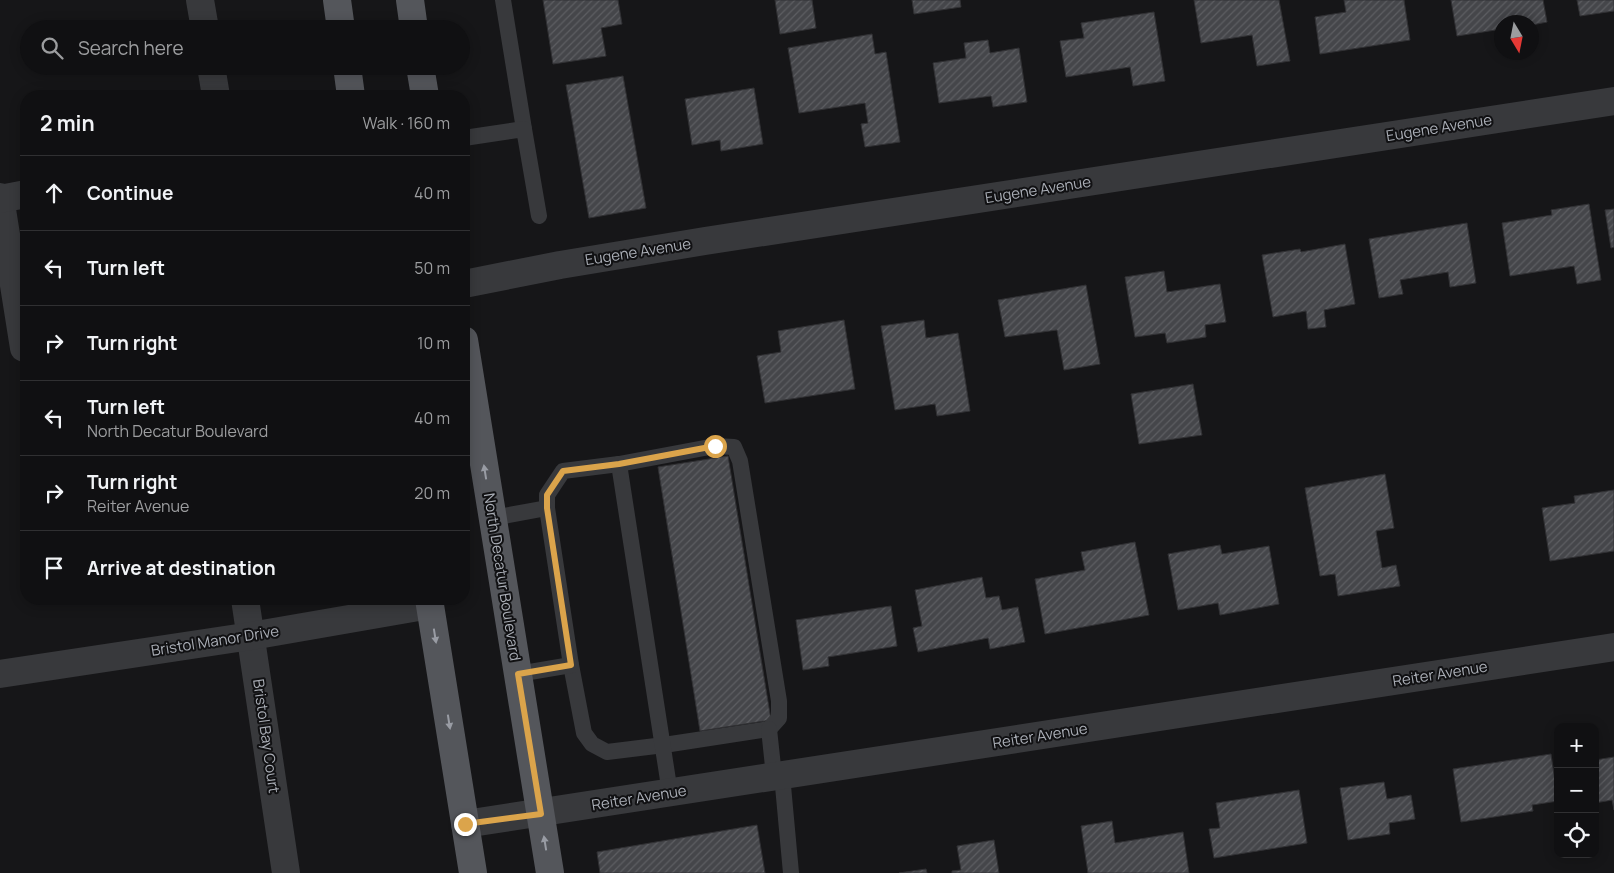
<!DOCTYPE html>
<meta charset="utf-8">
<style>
body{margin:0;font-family:Manrope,sans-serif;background:#19191b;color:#f1f3f6}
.controls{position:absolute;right:15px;bottom:15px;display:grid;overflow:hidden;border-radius:10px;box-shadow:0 2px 12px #0003}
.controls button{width:45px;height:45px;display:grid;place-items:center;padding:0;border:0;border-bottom:1px solid #303032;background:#101012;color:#f1f3f6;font:25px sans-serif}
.compass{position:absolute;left:1494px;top:15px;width:45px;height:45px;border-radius:50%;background:#101012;box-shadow:0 2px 12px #0003;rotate:170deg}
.stop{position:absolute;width:15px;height:15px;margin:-11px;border:4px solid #dba44b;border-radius:50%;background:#fff}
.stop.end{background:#dba44b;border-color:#fff;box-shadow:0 1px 5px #0008}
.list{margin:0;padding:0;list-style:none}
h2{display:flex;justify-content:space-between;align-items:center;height:65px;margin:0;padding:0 20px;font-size:21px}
h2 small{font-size:16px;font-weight:400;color:#9c9d9f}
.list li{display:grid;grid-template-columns:32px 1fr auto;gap:15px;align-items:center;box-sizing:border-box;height:75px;padding:0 20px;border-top:1px solid #303032}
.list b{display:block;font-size:19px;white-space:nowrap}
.list p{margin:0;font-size:16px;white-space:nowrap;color:#9c9d9f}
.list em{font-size:16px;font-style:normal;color:#9c9d9f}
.icon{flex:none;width:28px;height:28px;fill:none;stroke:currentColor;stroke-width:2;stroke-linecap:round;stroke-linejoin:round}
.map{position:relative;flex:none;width:1614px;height:873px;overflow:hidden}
.search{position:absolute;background:#101012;box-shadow:0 2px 12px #0003;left:20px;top:20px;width:450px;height:55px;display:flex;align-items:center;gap:12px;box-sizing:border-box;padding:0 18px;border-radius:28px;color:#9c9d9f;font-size:19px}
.panel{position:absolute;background:#101012;box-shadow:0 2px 12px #0003;left:20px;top:90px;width:450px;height:515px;border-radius:20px}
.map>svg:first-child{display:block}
.building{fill:url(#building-hatch);stroke:#313134}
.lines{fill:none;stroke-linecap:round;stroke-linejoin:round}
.service{stroke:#38393c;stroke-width:16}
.minor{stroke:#38393c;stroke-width:28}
.primary{stroke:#54565b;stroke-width:28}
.oneway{fill:#999ca4}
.route{stroke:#dba44b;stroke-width:6}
.labels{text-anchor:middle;stroke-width:4;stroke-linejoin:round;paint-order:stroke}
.street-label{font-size:15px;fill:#aaaeb6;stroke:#111113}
</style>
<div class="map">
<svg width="1614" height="873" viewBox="0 0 1614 873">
<defs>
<pattern id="building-hatch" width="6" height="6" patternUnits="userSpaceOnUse" patternTransform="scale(1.25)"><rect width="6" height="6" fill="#45464a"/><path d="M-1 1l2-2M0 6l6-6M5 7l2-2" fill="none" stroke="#5d5e62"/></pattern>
</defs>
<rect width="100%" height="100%" fill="#161618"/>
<g class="building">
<polygon points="543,0 618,0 622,24 601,28 606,56 553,64"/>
<polygon points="775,0 812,0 816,28 780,34"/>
<polygon points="912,0 960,0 961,7 914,14"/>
<polygon points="1194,0 1279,0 1290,61 1257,66 1252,35 1201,43"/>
<polygon points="1344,0 1404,0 1410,40 1320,54 1315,17 1346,12"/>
<polygon points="1451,0 1543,0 1547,22 1532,25 1532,22 1502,22 1502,29 1457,36"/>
<polygon points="1577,0 1614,0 1614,11 1580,16"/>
<polygon points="1154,12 1165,81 1133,86 1130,67 1066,77 1060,41 1084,38 1081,23"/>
<polygon points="872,34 875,54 886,52 900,142 865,147 861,124 868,123 865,103 799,113 788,48"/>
<polygon points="988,40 990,53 1019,48 1027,102 993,107 991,96 939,103 933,63 966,58 964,43"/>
<polygon points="623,76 646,208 589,218 566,85"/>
<polygon points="754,88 763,144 721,151 720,140 692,145 685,99"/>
<polygon points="1589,204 1601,280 1577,284 1574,266 1510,276 1502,223 1552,215 1551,210"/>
<polygon points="1614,209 1614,247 1611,248 1605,210"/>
<polygon points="1467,223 1476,283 1450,287 1448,272 1400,280 1403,294 1379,298 1369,239"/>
<polygon points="1345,244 1355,304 1324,310 1326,327 1308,329 1306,311 1273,317 1262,255 1300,249 1301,252"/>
<polygon points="1164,271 1167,292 1220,284 1226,322 1205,325 1206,337 1167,343 1165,333 1135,337 1125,277"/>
<polygon points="1086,285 1100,364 1064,370 1057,330 1005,337 998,300"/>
<polygon points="844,320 855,389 765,403 757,356 781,352 778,331"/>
<polygon points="924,320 926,338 958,333 970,411 937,416 935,404 895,410 881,326"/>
<polygon points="1193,384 1202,435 1139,444 1131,394"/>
<polygon points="728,456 771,720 700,731 658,467"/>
<polygon points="1385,474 1394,528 1376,531 1382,568 1396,565 1400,586 1338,596 1335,574 1320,576 1305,488"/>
<polygon points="1614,490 1614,551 1550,561 1542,508 1575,503 1574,496"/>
<polygon points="1135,542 1149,615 1045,634 1035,579 1085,570 1081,552"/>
<polygon points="1220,545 1222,554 1269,546 1279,604 1220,615 1218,603 1178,610 1168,554"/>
<polygon points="982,577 986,598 999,596 1002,610 1018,607 1025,642 990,649 988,638 918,652 913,628 922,626 915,590"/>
<polygon points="891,606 897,646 828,657 829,666 803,670 796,620"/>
<polygon points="1551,754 1558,801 1532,805 1533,811 1461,822 1453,769"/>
<polygon points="1614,757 1614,810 1612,800 1595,803 1595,760"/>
<polygon points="1384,782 1387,799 1411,795 1415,819 1389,823 1390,834 1348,840 1340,788"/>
<polygon points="1299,790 1307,843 1214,858 1209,829 1220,828 1216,803"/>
<polygon points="1112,821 1115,843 1183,832 1189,873 1088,873 1081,826"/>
<polygon points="757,825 765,873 600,873 597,852"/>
<polygon points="994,840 999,873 952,873 952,871 961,870 957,846"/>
<polygon points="926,869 927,873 899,873"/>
</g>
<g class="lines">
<g class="service">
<polyline points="503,0 524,129"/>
<polyline points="464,138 524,129 539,216"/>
<polygon points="715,446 734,447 740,461 779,701 779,718 769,729 664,745 607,752 592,744 584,733 571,665 547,508 547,495 563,471 619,464"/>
<polyline points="619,464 670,793"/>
<polyline points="493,518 547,508"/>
<polyline points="518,674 571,665"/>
<polyline points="769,729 774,776"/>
<polyline points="782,775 791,873"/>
</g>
<g class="minor">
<polyline points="200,0 205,29"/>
<polyline points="211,66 216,96"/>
<polyline points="0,197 24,348"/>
<polyline points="0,199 26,194"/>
<polyline points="464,284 560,265 705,241 1614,101"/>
<polyline points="245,599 286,873"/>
<polyline points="0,674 251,636 430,605"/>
<polyline points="465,824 1614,647"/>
</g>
<g class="primary">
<polyline points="337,0 341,29"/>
<polyline points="410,0 414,29"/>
<polyline points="347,66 351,96"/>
<polyline points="420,66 425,96"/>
<polyline points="464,340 550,873"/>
<polyline points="429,599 473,873"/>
</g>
</g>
<defs><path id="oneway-solid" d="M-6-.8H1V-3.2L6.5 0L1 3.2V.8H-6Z" transform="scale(1.25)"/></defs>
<g class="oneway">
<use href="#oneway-solid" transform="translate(485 472) rotate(-99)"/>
<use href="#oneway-solid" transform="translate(435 636) rotate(81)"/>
<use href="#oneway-solid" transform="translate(449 722) rotate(81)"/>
<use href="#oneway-solid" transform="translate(545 843) rotate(-99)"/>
</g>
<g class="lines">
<polyline class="route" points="465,824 541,814 518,674 571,665 547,508 547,495 563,471 619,464 715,446"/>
</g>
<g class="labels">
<g class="street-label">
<text transform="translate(1439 128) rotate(-9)" y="5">Eugene Avenue</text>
<text transform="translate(1038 190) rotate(-9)" y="5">Eugene Avenue</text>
<text transform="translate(638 252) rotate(-9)" y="5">Eugene Avenue</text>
<text transform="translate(502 577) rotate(81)" y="5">North Decatur Boulevard</text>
<text transform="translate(215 641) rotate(-9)" y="5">Bristol Manor Drive</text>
<text transform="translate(1440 674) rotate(-9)" y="5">Reiter Avenue</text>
<text transform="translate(266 736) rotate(82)" y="5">Bristol Bay Court</text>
<text transform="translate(1040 736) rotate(-9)" y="5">Reiter Avenue</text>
<text transform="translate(639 798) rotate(-9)" y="5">Reiter Avenue</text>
</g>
</g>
</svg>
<div class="controls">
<button>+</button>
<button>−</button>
<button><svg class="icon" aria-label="locate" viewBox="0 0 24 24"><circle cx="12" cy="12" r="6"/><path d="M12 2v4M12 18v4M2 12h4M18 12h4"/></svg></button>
</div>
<svg class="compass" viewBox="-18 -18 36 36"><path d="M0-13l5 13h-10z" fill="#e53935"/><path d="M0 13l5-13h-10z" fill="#9c9d9f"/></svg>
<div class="stop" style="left:715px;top:446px"></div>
<div class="stop end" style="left:465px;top:824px"></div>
<div class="search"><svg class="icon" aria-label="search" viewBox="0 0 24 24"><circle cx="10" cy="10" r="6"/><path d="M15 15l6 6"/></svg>Search here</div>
<section class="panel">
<h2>2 min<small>Walk · 160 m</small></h2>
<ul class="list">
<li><svg class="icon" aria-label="ahead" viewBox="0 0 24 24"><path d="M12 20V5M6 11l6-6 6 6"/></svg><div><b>Continue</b></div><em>40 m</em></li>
<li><svg class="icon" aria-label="left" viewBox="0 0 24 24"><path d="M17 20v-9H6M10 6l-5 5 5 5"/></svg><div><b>Turn left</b></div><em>50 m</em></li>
<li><svg class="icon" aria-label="right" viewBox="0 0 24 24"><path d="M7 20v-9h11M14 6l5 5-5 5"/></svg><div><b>Turn right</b></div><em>10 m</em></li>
<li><svg class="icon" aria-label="left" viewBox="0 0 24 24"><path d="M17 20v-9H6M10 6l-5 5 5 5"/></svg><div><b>Turn left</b><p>North Decatur Boulevard</p></div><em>40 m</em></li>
<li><svg class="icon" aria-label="right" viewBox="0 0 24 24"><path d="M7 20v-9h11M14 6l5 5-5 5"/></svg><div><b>Turn right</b><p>Reiter Avenue</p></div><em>20 m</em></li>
<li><svg class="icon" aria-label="arrive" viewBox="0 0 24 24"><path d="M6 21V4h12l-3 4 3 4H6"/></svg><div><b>Arrive at destination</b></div></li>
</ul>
</section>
</div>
